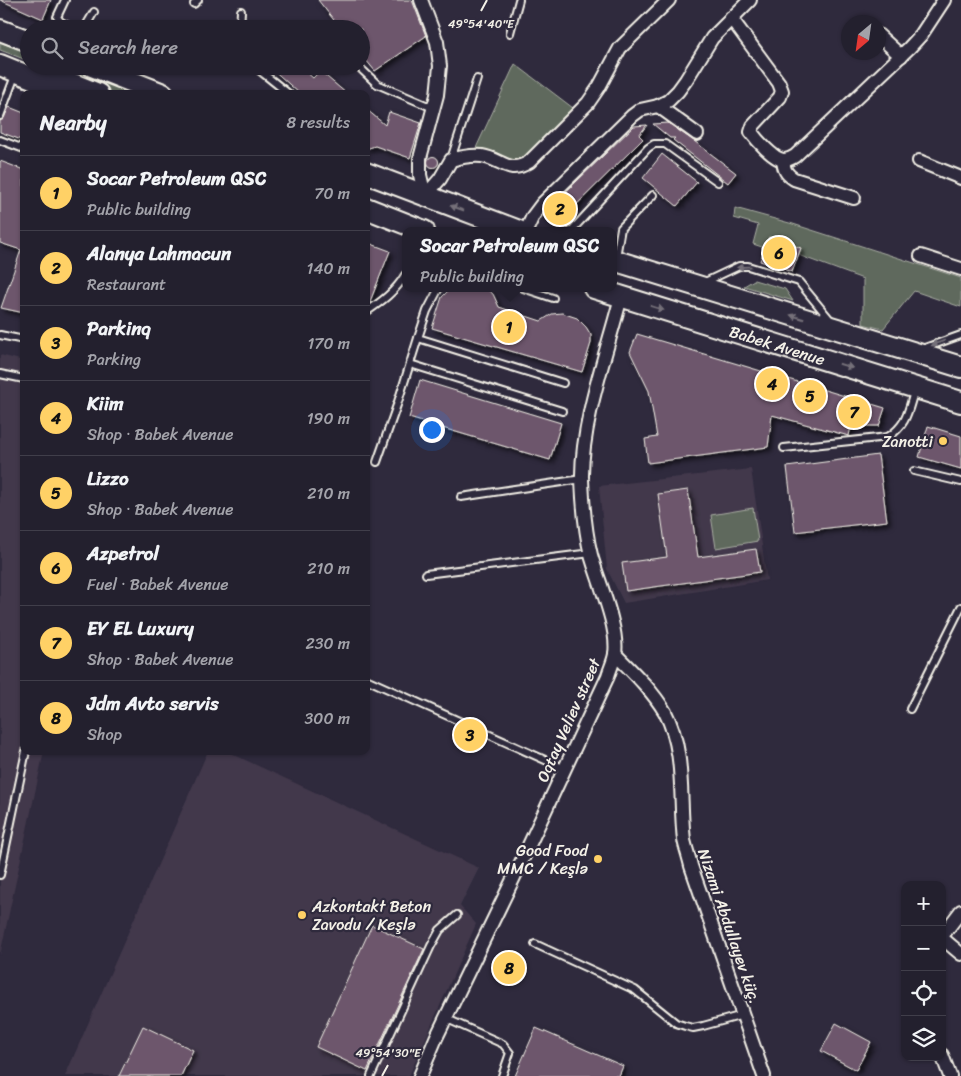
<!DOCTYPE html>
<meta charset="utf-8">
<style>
body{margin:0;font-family:Sriracha,sans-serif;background:#2f2d3a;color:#f1f3f6}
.controls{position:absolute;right:15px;bottom:15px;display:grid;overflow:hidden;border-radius:10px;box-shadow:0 1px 4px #0004}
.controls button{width:45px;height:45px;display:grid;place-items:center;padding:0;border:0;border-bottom:1px solid #403e4a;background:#23202e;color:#f1f3f6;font:25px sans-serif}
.compass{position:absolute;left:841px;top:15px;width:45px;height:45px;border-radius:50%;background:#23202e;box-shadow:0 1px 4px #0004;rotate:209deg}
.you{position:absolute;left:431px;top:429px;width:18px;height:18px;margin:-12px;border:4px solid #fff;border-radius:50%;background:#1a73e8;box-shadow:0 0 0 8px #1a73e833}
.badge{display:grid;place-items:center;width:32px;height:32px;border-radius:50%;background:#ffd166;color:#111;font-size:16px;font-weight:700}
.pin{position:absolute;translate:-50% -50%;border:2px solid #fff;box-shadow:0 1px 5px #0006}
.popup{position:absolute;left:402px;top:227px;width:215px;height:65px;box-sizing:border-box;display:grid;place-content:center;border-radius:10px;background:#23202e;filter:drop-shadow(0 1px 4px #0005);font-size:16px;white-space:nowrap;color:#a3a3aa}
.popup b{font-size:19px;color:#f1f3f6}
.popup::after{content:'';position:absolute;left:50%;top:100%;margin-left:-10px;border:10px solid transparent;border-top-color:#23202e}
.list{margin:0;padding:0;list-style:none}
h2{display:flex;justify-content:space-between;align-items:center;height:65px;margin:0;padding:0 20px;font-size:21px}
h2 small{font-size:16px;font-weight:400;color:#a3a3aa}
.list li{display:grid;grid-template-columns:32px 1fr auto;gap:15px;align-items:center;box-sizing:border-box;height:75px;padding:0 20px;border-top:1px solid #403e4a}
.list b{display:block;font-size:19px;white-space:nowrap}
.list p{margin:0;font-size:16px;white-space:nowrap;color:#a3a3aa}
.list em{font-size:16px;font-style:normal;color:#a3a3aa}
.icon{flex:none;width:28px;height:28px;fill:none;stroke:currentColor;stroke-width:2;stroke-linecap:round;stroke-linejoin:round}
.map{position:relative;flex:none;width:961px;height:1076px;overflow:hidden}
.search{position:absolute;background:#23202e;box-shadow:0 1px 4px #0004;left:20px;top:20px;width:350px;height:55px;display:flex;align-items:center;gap:12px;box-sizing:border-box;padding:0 18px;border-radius:28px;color:#a3a3aa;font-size:19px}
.panel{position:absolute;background:#23202e;box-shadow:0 1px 4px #0004;left:20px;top:90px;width:350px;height:665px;border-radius:10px}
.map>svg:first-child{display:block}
.built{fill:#42384b}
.green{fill:#5e695d;stroke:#a9ada2}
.building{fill:#6d576c;stroke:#f4f1e8;filter:url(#shadow)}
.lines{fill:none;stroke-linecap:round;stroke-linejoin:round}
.lane-casing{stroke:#f4f1e8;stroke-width:10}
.street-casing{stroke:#f4f1e8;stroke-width:16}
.primary-casing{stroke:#f4f1e8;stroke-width:24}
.lane{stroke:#2f2a3d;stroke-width:6}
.street{stroke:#2f2a3d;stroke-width:12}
.primary{stroke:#2f2a3d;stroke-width:20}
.oneway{fill:#747079}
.ticks{fill:none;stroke:#f4f1e8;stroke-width:2}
.poi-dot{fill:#ffd166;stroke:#2f2a3d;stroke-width:2}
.labels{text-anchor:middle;stroke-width:4.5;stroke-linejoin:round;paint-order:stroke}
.street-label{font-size:16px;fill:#f4f1e8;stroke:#2f2a3d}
.poi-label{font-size:16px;fill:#f4f1e8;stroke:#2f2a3d;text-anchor:end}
.ticks-label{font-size:12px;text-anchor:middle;fill:#f4f1e8;stroke:#2f2a3d;stroke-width:4.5;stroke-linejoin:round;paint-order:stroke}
</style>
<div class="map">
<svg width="961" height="1076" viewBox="0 0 961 1076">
<defs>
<filter id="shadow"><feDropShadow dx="3.5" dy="3.5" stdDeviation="2.5" flood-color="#0009"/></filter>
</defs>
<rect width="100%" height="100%" fill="#2f2a3d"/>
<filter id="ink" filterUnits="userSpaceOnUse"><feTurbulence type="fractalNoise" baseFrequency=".02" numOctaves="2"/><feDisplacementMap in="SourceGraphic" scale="10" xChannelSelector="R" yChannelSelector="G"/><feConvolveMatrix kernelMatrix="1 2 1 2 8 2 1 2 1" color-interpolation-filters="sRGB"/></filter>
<g filter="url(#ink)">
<g class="built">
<polygon points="0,355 24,361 24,751 44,751 0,955"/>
<polygon points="751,469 767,580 624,603 607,569 599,486"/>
<polygon points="208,751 226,751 479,868 460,906 476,924 409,1076 65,1076"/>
</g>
<g class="green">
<polygon points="0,42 29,54 29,61 0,50"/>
<polygon points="515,64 573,108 524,158 513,161 476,148"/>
<polygon points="41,66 62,66 133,94 109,94"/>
<polygon points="735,208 793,224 961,278 961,307 914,291 883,329 863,324 863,279 798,255 800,248 769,237 765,248 753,244 758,225 734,218"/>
<polygon points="754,280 785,289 793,301 744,286"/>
<polygon points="753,508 758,541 716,548 711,515"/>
</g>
<g class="building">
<polygon points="0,0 51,0 43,19"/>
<polygon points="318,0 412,0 426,36 375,71 361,54 361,29 341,29"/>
<polygon points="269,66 299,66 313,78 320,71 347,94 300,94"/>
<polygon points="9,107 24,113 24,141 0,132 0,121 4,118"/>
<polygon points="366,109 385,125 389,112 421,123 410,158 375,146 366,149"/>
<polygon points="668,123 694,141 736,173 728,183 673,140 675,138 670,138 653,124"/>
<polygon points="647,125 639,135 643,139 560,221 548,209 634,126"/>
<polygon points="662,154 697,182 677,206 643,178"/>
<circle cx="433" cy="162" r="5.5"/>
<polygon points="0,161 24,170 24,313 1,308 21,250 0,243"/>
<polygon points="769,237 801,248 792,272 760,261"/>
<polygon points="366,242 390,251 369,304 366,306"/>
<polygon points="451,288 485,288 493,294 499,307 541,321 552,314 562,313 577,318 586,327 591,335 591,343 582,372 432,328 442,297"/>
<polygon points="637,334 885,408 879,426 851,426 849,436 772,415 768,447 648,463 645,439 657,437 649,391 630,352"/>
<polygon points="420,380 561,423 550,460 409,418"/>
<polygon points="928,426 961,436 961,469 919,457"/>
<polygon points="878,455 887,521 795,532 787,467"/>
<polygon points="688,490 698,557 756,549 760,572 626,591 622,563 667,557 658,494"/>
<polygon points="372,925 424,949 367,1071 316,1047"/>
<polygon points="836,1023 871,1042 856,1070 821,1051"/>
<polygon points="143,1026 193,1050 181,1076 119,1076"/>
<polygon points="536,1028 623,1066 619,1076 515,1076"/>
</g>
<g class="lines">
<g class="lane-casing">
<g id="lane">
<polyline points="65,0 57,17 61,22 74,29"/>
<polyline points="194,4 198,0"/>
<polyline points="328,26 330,29"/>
<polyline points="84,29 94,12"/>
<polyline points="240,29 241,11"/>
<polyline points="510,33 519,0"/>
<polyline points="254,66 289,94"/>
<polyline points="358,66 377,84 433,108"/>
<polyline points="0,116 16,73"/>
<polyline points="0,140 24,149"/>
<polyline points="451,159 477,79"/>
<polyline points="571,231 648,148 654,144 665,144 718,182"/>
<polyline points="616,257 621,228 653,195"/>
<polyline points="705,282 739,266 748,266 799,282 832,322"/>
<polyline points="439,288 427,311 418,338 563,383"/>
<polyline points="523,288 553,298"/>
<path d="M366,312c15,-10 30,-21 39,-37"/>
<polyline points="0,335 24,340"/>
<polyline points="922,349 961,335"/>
<polyline points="410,364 562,411"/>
<polyline points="0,374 24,379"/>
<path d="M784,448l104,-11c20,-13 20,-27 27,-48"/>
<polyline points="377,462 397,405 418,338"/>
<polyline points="914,471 961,482"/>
<polyline points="461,497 582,479"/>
<polyline points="426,574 591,553"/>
<polyline points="366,679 565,769"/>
<polyline points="910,709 961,607"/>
<polyline points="0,875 26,751"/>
<polyline points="535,944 635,990 676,1023 685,1026 693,1028 703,1026 743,1015"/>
<polyline points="445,1018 503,1044 510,1053 502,1076"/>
<polyline points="371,1076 431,946 440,930 457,915"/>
</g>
</g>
<g class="street-casing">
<g id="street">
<polyline points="421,0 437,42 440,66 437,95 420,158 420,175 425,196"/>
<path d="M731,18l48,65 3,8 -2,6 -27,29 -2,6c5,7 23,28 33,28 4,0 8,-2 11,-4l114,-108 12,-13 23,-35"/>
<polyline points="878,35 901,56"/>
<polyline points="658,106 697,134"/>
<path d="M783,160c1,10 3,14 11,19l60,19"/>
<polyline points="919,161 961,178"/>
<path d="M425,196l15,-17 11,-19c10,-3 20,-5 31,-4 20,3 26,19 47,6l59,-59 11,-16 21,-39 49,-48"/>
<polyline points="526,231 533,216 542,204 632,116 640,110 658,106 668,101 678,91 686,80 712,38 750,0"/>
<polyline points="921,256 961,269"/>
<path d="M615,654c18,18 37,36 50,58 21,40 14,85 19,128 2,9 5,17 7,26l73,210"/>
<polyline points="942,936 961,911"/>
<polyline points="942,938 961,954"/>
<polyline points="942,1055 950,1076"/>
<path d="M420,1076l16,-38 81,-167 91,-195c2,-7 6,-15 7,-22 4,-27 -17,-73 -24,-99 -6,-24 -8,-51 -9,-76 -1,-56 25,-127 39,-182"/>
</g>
</g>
<g class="primary-casing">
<g id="primary">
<polyline points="0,30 29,41"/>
<polyline points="0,65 72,94"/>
<polyline points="92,66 163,94"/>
<polyline points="61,79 98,94"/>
<polyline points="366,173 519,231"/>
<polyline points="366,208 424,231"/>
<polyline points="613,260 961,367"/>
<path id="s1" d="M594,288l367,114"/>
</g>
</g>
<use href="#lane" class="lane"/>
<use href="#street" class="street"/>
<use href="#primary" class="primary"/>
</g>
<defs><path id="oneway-solid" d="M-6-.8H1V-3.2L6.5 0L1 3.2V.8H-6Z" transform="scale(1.25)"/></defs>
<g class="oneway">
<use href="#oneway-solid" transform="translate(457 208) rotate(-160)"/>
<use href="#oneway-solid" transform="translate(744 267) rotate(176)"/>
<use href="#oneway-solid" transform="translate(657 308) rotate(17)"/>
<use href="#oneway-solid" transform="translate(797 317) rotate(-163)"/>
<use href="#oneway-solid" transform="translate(938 343) rotate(159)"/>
<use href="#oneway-solid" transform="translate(846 366) rotate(17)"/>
</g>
</g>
<path class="ticks" d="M481,11l6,-11M382,1076l6,-11"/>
<g class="poi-dot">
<circle cx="943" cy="441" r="5"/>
<circle cx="598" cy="859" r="5"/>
<circle cx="302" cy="915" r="5"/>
</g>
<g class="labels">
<g class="street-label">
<text dy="6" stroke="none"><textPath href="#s1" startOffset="192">Babek Avenue</textPath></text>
<text transform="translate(568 720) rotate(-66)" y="6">Oqtay Veliev street</text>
<text transform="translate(730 926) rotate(71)" y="6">Nizami Abdullayev küç.</text>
</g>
<g class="poi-label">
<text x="933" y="447">Zanotti</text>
<text x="588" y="856">Good Food<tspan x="588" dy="18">MMC / Keşlə</tspan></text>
<text x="312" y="912" text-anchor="start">Azkontakt Beton<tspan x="312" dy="18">Zavodu / Keşlə</tspan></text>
</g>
</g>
<g class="ticks-label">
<text x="481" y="28">49°54'40"E</text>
<text x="388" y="1057">49°54'30"E</text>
</g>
</svg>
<div class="controls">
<button>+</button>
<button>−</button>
<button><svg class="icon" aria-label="locate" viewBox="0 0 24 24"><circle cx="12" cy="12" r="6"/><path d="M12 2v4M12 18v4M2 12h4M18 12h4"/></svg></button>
<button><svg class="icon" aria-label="layers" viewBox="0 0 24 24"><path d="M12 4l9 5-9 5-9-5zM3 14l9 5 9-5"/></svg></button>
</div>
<svg class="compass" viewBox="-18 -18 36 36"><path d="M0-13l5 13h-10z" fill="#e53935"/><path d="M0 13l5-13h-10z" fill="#a3a3aa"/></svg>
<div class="you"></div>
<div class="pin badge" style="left:509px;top:327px">1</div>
<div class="popup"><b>Socar Petroleum QSC</b>Public building</div>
<div class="pin badge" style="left:560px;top:209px">2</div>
<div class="pin badge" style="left:470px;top:735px">3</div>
<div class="pin badge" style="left:772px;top:384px">4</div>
<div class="pin badge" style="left:810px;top:396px">5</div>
<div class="pin badge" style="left:779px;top:253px">6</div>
<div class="pin badge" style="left:854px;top:412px">7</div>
<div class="pin badge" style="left:509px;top:968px">8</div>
<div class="search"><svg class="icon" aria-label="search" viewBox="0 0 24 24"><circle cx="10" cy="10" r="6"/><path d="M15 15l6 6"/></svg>Search here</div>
<section class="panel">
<h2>Nearby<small>8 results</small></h2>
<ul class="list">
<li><span class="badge">1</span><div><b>Socar Petroleum QSC</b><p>Public building</p></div><em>70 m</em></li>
<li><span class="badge">2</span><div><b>Alanya Lahmacun</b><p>Restaurant</p></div><em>140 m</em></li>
<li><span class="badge">3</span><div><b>Parkinq</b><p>Parking</p></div><em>170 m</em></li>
<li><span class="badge">4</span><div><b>Kiim</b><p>Shop · Babek Avenue</p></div><em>190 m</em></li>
<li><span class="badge">5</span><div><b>Lizzo</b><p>Shop · Babek Avenue</p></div><em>210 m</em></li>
<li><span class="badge">6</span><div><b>Azpetrol</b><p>Fuel · Babek Avenue</p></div><em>210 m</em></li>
<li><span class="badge">7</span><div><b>EY EL Luxury</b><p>Shop · Babek Avenue</p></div><em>230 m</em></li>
<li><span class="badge">8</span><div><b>Jdm Avto servis</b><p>Shop</p></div><em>300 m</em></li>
</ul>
</section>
</div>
